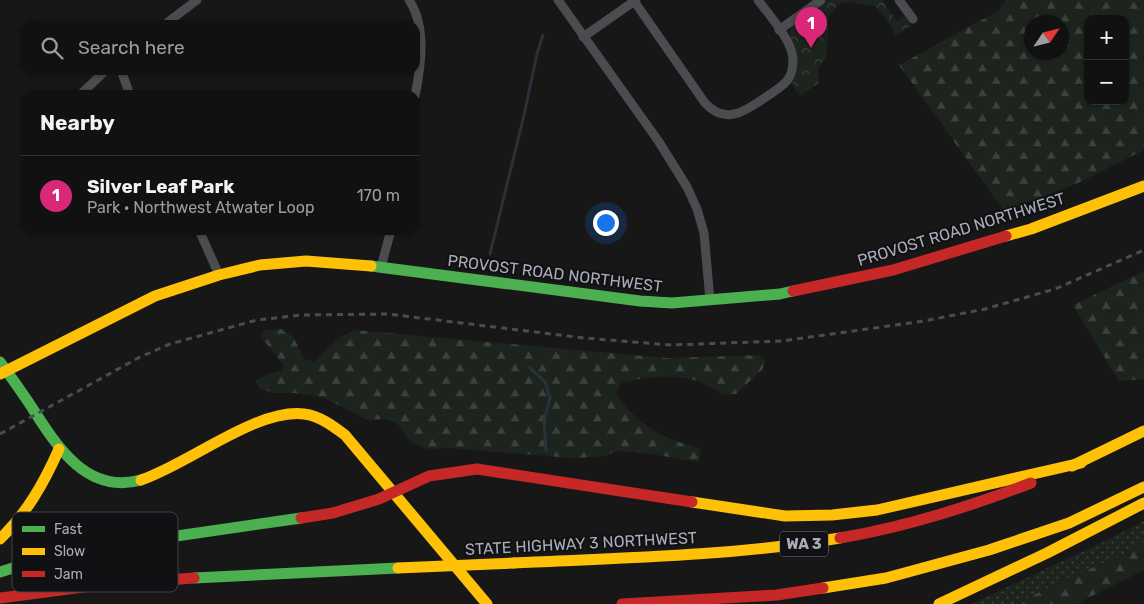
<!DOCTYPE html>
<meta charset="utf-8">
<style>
body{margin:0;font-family:Rubik,sans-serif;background:#1e1f1f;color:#f1f3f6}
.controls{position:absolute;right:15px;top:15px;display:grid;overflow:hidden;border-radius:10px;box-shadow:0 1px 4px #0004}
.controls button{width:45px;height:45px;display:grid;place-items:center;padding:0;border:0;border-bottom:1px solid #303131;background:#111;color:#f1f3f6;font:25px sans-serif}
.compass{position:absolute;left:1024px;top:15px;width:45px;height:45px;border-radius:50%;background:#111;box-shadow:0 1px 4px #0004;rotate:55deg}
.you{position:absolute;left:605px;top:222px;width:18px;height:18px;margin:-12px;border:4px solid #fff;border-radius:50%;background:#1a73e8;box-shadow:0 0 0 8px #1a73e833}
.badge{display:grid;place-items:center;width:32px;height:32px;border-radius:50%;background:#db2777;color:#fff;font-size:16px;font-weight:700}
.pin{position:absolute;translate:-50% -41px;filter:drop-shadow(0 1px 2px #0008)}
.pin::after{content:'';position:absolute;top:26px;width:18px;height:15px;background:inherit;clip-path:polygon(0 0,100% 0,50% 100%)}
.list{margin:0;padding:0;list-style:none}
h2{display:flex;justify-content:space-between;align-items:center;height:65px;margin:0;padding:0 20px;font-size:21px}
h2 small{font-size:16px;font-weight:400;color:#9c9d9f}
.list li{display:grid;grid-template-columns:32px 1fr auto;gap:15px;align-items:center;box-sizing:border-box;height:80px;padding:0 20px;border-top:1px solid #303131}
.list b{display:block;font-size:19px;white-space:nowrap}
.list p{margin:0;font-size:16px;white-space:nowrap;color:#9c9d9f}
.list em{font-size:16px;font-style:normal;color:#9c9d9f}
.icon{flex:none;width:28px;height:28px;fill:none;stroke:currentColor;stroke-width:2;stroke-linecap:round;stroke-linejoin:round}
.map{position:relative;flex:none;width:1144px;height:604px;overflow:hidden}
.search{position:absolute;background:#111;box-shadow:0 1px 4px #0004;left:20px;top:20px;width:400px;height:55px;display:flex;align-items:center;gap:12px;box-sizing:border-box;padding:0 18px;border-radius:15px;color:#9c9d9f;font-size:19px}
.panel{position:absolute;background:#111;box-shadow:0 1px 4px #0004;left:20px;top:90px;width:400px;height:145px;border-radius:15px}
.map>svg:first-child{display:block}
.grass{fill:url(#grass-dots)}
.forest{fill:url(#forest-firs);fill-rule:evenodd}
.park{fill:url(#park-crowns)}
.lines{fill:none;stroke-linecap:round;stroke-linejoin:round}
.stream{stroke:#2a3239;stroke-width:3}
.street{stroke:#4b4c50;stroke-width:9}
.fast{stroke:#4caf50;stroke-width:11}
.slow{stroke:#ffc107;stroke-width:11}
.jam{stroke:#c62828;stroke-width:11}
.rail{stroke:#4b4c4f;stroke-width:3;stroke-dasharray:6 5;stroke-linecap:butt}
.slow-bridge{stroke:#ffc107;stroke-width:11}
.labels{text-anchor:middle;stroke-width:4;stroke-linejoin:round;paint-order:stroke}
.shield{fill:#111113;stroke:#7b7e86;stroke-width:1}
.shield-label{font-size:15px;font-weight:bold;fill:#a8adb8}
.street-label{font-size:16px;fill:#a8adb8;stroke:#111113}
.key{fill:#111113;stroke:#3e4045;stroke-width:1}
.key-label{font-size:14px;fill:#a8adb8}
</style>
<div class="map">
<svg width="1144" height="604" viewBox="0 0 1144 604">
<defs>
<pattern id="grass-dots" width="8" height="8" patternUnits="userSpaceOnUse" patternTransform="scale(1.25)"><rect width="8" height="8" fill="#1d241e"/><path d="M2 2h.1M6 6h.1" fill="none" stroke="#3b413d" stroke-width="1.8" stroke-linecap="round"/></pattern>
<pattern id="forest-firs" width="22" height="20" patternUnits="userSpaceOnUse" patternTransform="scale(1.25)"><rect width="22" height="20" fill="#1d241e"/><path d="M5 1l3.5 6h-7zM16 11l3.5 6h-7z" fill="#3b413d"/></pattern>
<pattern id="park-crowns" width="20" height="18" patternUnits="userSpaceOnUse" patternTransform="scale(1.25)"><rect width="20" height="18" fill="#1d241e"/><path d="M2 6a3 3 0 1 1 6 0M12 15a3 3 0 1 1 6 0" fill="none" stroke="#3b413d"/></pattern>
</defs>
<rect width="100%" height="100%" fill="#171717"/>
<polygon class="grass" points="1144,521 1144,541 1123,555 1063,580 1016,604 971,604 1103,542"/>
<g class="forest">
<path d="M1006,0h138v150l-66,33 -74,28 -105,-146 99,-54zM1088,19h37v82h-37zM1062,22v30h-30v-30z"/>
<polygon points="1144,271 1144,379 1119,381 1073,305"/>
<path d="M281,329l13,9 10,21 10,3 26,-25 15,-7 311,28 94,-3 6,6 -4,9 -26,24 -13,1c-29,-24 -67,-21 -102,-12l-5,11c24,34 46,43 85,55l-2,13 -53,-9 -28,-2 -17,6 -30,1 -121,-10 -21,1 -18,-6 -14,-20 -14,-4 -16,1 -44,-23 -28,-4h-22l-14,-5 -3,-8 13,-6 12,-3 2,-7 -22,-27 4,-7z"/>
<polygon points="1144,541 1144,570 1076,604 1016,604 1063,580 1123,555"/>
</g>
<path class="park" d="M829,0h53l15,21 8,-5 6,9 -15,11 -11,-19 -11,-11 -22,-4 -11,1 -8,7 -4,7 -3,40 -8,12 1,14 -19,13 -8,-11c2,-11 8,-20 5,-31 -2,-8 -10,-17 -6,-26 5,-9 28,-22 38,-28z"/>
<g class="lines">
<g class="stream">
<polyline points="490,254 524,115 537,54 543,35"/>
<polyline points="529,367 545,382 550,398 544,420 546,450"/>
</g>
<g class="street">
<path d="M409,0c18,27 12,66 6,96"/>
<polyline points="558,0 659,142 687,187 697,209 704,233 710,300"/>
<polyline points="899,0 913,19"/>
<path d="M634,1l71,102c22,24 43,6 64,-8 7,-5 16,-10 20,-17 3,-5 4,-14 4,-19 -1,-19 -24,-44 -35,-59"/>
<polyline points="164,25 197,0"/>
<polyline points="779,30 821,0"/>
<polyline points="583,37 636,0"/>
<polyline points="121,70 130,95"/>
<polyline points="80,95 106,70"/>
<polyline points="199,230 219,275"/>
<polyline points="381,267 391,230"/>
</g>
<g class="fast">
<polyline points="371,266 640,301 672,303 780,294 793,291"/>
<path d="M0,362c11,15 21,29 31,44 25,39 55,89 110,74"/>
<polyline points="0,572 48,557 80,550 301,518"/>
<polyline points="194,578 398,568"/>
</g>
<g class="slow">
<polyline points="1006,236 1031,229 1144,186"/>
<polyline points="0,374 155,296 219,275 260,265 306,261 371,266"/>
<polyline points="1072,466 1144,431"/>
<path d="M141,480c46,-15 116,-72 163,-66 16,2 29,12 41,21l142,169"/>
<polyline points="692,502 785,516 832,515 877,510 1081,463"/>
<path d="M0,539c27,-26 44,-56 59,-90"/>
<path d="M514,563c108,-5 218,-7 326,-25"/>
<polyline points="823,588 886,578 989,550 1069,523 1144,487"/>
<polyline points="939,604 1047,553 1144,503"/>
</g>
<g class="jam">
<polyline points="793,291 893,270 1006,236"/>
<polyline points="301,518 333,513 379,499 429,476 477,469 692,502"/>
<path d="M840,538c65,-11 129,-31 191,-55"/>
<polyline points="0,598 99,585 194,578"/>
<polyline points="622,604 777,595 823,588"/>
</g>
<polyline class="rail" points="0,434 140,357 170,344 257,320 301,315 388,314 584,338 671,345 782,341 924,321 985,309 1055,289 1144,250"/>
<polyline class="slow-bridge" points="398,568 514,563"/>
</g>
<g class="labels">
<rect class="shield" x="780" y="531.5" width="48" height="25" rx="4"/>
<g class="shield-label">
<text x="804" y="549">WA 3</text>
</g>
<g class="street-label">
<text transform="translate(961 229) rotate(-17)" y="6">PROVOST ROAD NORTHWEST</text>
<text transform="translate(555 273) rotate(7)" y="6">PROVOST ROAD NORTHWEST</text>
<text transform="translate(581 543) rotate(-3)" y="6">STATE HIGHWAY 3 NORTHWEST</text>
</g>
</g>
<rect x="12" y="512" width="166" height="80" rx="8" class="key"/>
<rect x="22" y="526" width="23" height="6" fill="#4caf50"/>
<rect x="22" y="548" width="23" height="7" fill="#ffc107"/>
<rect x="22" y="571" width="23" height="6" fill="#c62828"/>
<g class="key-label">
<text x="54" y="534">Fast</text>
<text x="54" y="556">Slow</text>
<text x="54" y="579">Jam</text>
</g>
</svg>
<div class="controls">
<button>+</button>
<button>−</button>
</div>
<svg class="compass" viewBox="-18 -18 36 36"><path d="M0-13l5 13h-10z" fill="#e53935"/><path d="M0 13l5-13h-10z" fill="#9c9d9f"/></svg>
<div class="you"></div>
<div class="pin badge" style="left:811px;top:48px">1</div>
<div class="search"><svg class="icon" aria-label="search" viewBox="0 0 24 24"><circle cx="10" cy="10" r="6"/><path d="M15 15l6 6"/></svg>Search here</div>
<section class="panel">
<h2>Nearby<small></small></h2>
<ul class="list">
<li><span class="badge">1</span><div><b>Silver Leaf Park</b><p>Park · Northwest Atwater Loop</p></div><em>170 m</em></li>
</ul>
</section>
</div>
